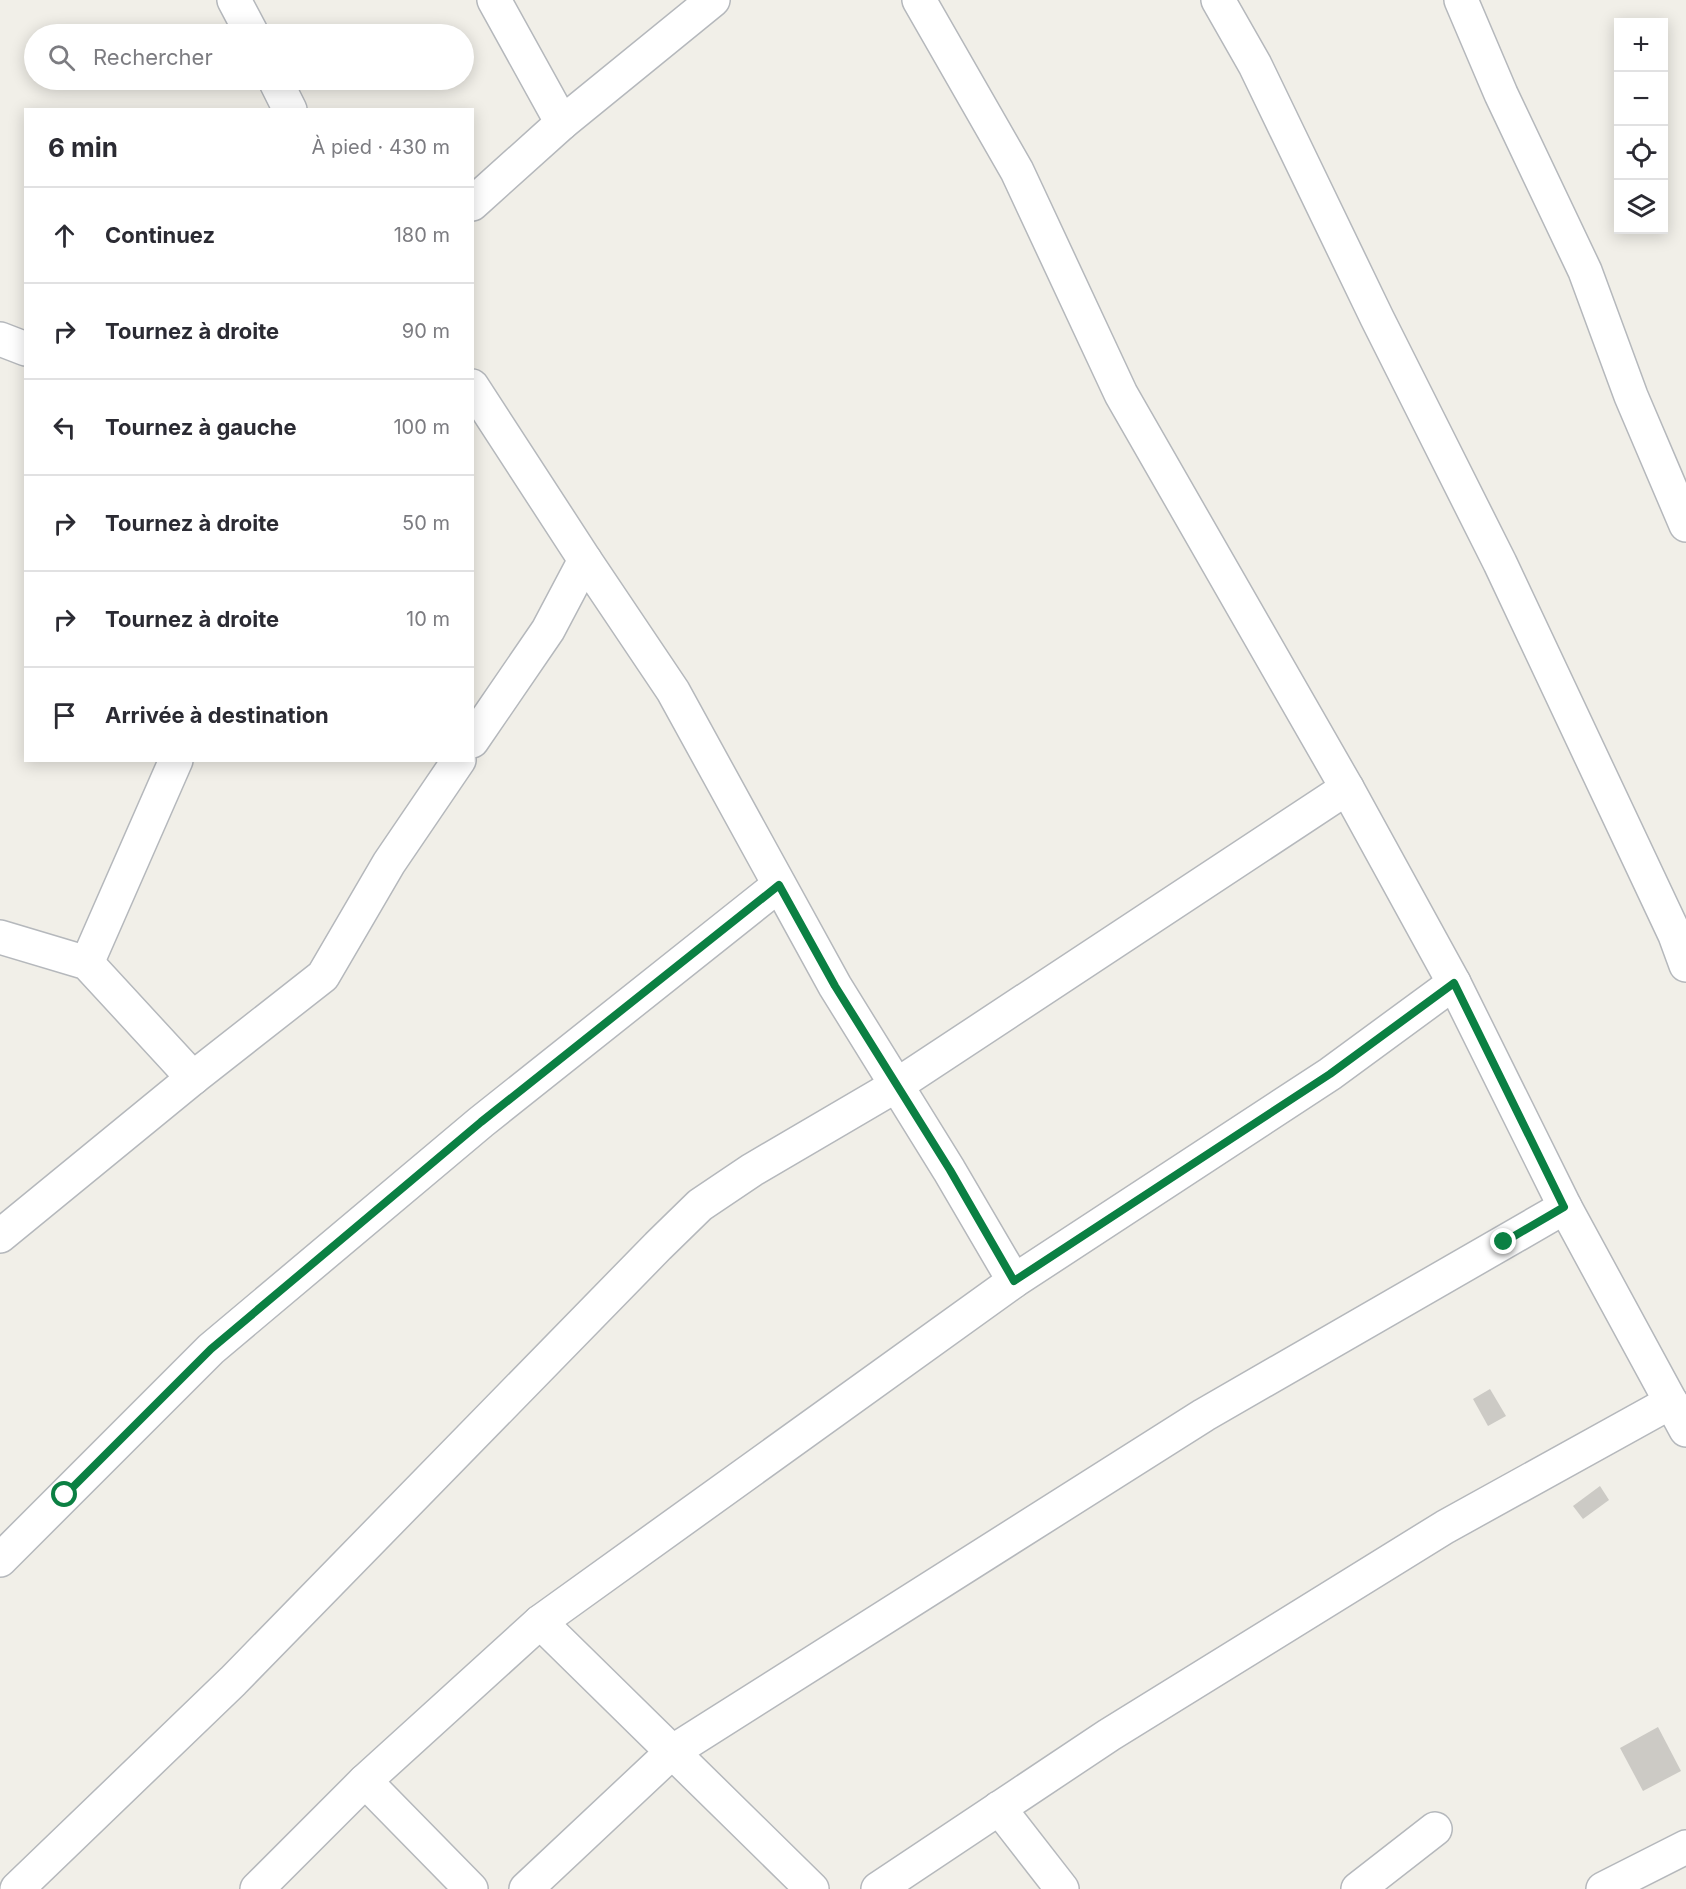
<!DOCTYPE html>
<html lang="fr">
<meta charset="utf-8">
<style>
body{margin:0;font-family:Inter,sans-serif;background:#f2f2f3;color:#2b2b33}
.controls{position:absolute;right:18px;top:18px;display:grid;overflow:hidden;border-radius:0px;box-shadow:0 3px 15px #0003}
.controls button{width:54px;height:54px;display:grid;place-items:center;padding:0;border:0;border-bottom:2px solid #e1e1e2;background:#fff;color:#2b2b33;font:30px sans-serif}
.stop{position:absolute;width:18px;height:18px;margin:-14px;border:4px solid #0b8043;border-radius:50%;background:#fff}
.stop.end{background:#0b8043;border-color:#fff;box-shadow:0 2px 6px #0008}
.list{margin:0;padding:0;list-style:none}
h2{display:flex;justify-content:space-between;align-items:center;height:78px;margin:0;padding:0 24px;font-size:26px}
h2 small{font-size:20px;font-weight:400;color:#7c7c81}
.list li{display:grid;grid-template-columns:39px 1fr auto;gap:18px;align-items:center;box-sizing:border-box;height:96px;padding:0 24px;border-top:2px solid #e1e1e2}
.list b{display:block;font-size:22px;white-space:nowrap}
.list em{font-size:20px;font-style:normal;color:#7c7c81}
.icon{flex:none;width:33px;height:33px;fill:none;stroke:currentColor;stroke-width:2;stroke-linecap:round;stroke-linejoin:round}
.map{position:relative;flex:none;width:1686px;height:1889px;overflow:hidden}
.search{position:absolute;background:#fff;box-shadow:0 3px 15px #0003;left:24px;top:24px;width:450px;height:66px;display:flex;align-items:center;gap:15px;box-sizing:border-box;padding:0 21px;border-radius:33px;color:#7c7c81;font-size:22px}
.panel{position:absolute;background:#fff;box-shadow:0 3px 15px #0003;left:24px;top:108px;width:450px;height:654px;border-radius:0px}
.map>svg:first-child{display:block}
.building{fill:#cccac5}
.lines{fill:none;stroke-linecap:round;stroke-linejoin:round}
.minor-casing{stroke:#b5b8bc;stroke-width:36}
.minor{stroke:#fff;stroke-width:33}
.route{stroke:#0b8043;stroke-width:8}
</style>
<div class="map">
<svg width="1686" height="1889" viewBox="0 0 1686 1889">
<rect width="100%" height="100%" fill="#f1efe8"/>
<g class="building">
<polygon points="1490,1389 1506,1416 1488,1426 1473,1399"/>
<polygon points="1600,1486 1609,1500 1583,1519 1573,1506"/>
<polygon points="1658,1727 1681,1771 1643,1791 1620,1748"/>
</g>
<g class="lines">
<g class="minor-casing">
<g id="minor">
<polyline points="234,0 252,34"/>
<polyline points="494,0 562,123"/>
<polyline points="919,0 1017,171 1121,394 1347,788 1454,983 1565,1207 1686,1430"/>
<polyline points="1218,0 1255,65 1377,318 1500,563 1675,935 1686,965"/>
<polyline points="1461,0 1501,94 1585,271 1631,396 1686,525"/>
<polyline points="275,80 290,110"/>
<polyline points="472,204 562,123 713,0"/>
<polyline points="0,339 26,349"/>
<polyline points="472,386 585,560 673,691 835,986 949,1170 1014,1281"/>
<polyline points="472,741 548,630 585,560"/>
<polyline points="0,937 87,963 193,1078"/>
<polyline points="87,963 176,760"/>
<polyline points="0,1236 193,1078 323,976 389,863 459,760"/>
<polyline points="0,1560 211,1349 481,1122 779,885"/>
<polyline points="540,1622 812,1889"/>
<polyline points="365,1781 471,1889"/>
<polyline points="999,1808 1062,1889"/>
<polyline points="17,1889 233,1681 658,1246 700,1205 752,1170 897,1085 1347,788"/>
<polyline points="257,1889 365,1781 540,1622 1014,1281 1330,1074 1454,983"/>
<polyline points="526,1889 672,1752 1204,1415 1565,1207"/>
<polyline points="878,1889 1109,1735 1445,1527 1671,1402"/>
<polyline points="1358,1889 1435,1829"/>
<polyline points="1603,1889 1686,1847"/>
</g>
</g>
<use href="#minor" class="minor"/>
</g>
<g class="lines">
<polyline class="route" points="65,1495 211,1349 481,1122 779,885 835,986 950,1170 1014,1281 1330,1074 1454,983 1564,1207 1504,1242"/>
</g>
</svg>
<div class="controls">
<button>+</button>
<button>−</button>
<button><svg class="icon" aria-label="locate" viewBox="0 0 24 24"><circle cx="12" cy="12" r="6"/><path d="M12 2v4M12 18v4M2 12h4M18 12h4"/></svg></button>
<button><svg class="icon" aria-label="layers" viewBox="0 0 24 24"><path d="M12 4l9 5-9 5-9-5zM3 14l9 5 9-5"/></svg></button>
</div>
<div class="stop" style="left:65px;top:1495px"></div>
<div class="stop end" style="left:1504px;top:1242px"></div>
<div class="search"><svg class="icon" aria-label="search" viewBox="0 0 24 24"><circle cx="10" cy="10" r="6"/><path d="M15 15l6 6"/></svg>Rechercher</div>
<section class="panel">
<h2>6 min<small>À pied · 430 m</small></h2>
<ul class="list">
<li><svg class="icon" aria-label="ahead" viewBox="0 0 24 24"><path d="M12 20V5M6 11l6-6 6 6"/></svg><div><b>Continuez</b></div><em>180 m</em></li>
<li><svg class="icon" aria-label="right" viewBox="0 0 24 24"><path d="M7 20v-9h11M14 6l5 5-5 5"/></svg><div><b>Tournez à droite</b></div><em>90 m</em></li>
<li><svg class="icon" aria-label="left" viewBox="0 0 24 24"><path d="M17 20v-9H6M10 6l-5 5 5 5"/></svg><div><b>Tournez à gauche</b></div><em>100 m</em></li>
<li><svg class="icon" aria-label="right" viewBox="0 0 24 24"><path d="M7 20v-9h11M14 6l5 5-5 5"/></svg><div><b>Tournez à droite</b></div><em>50 m</em></li>
<li><svg class="icon" aria-label="right" viewBox="0 0 24 24"><path d="M7 20v-9h11M14 6l5 5-5 5"/></svg><div><b>Tournez à droite</b></div><em>10 m</em></li>
<li><svg class="icon" aria-label="arrive" viewBox="0 0 24 24"><path d="M6 21V4h12l-3 4 3 4H6"/></svg><div><b>Arrivée à destination</b></div></li>
</ul>
</section>
</div>
